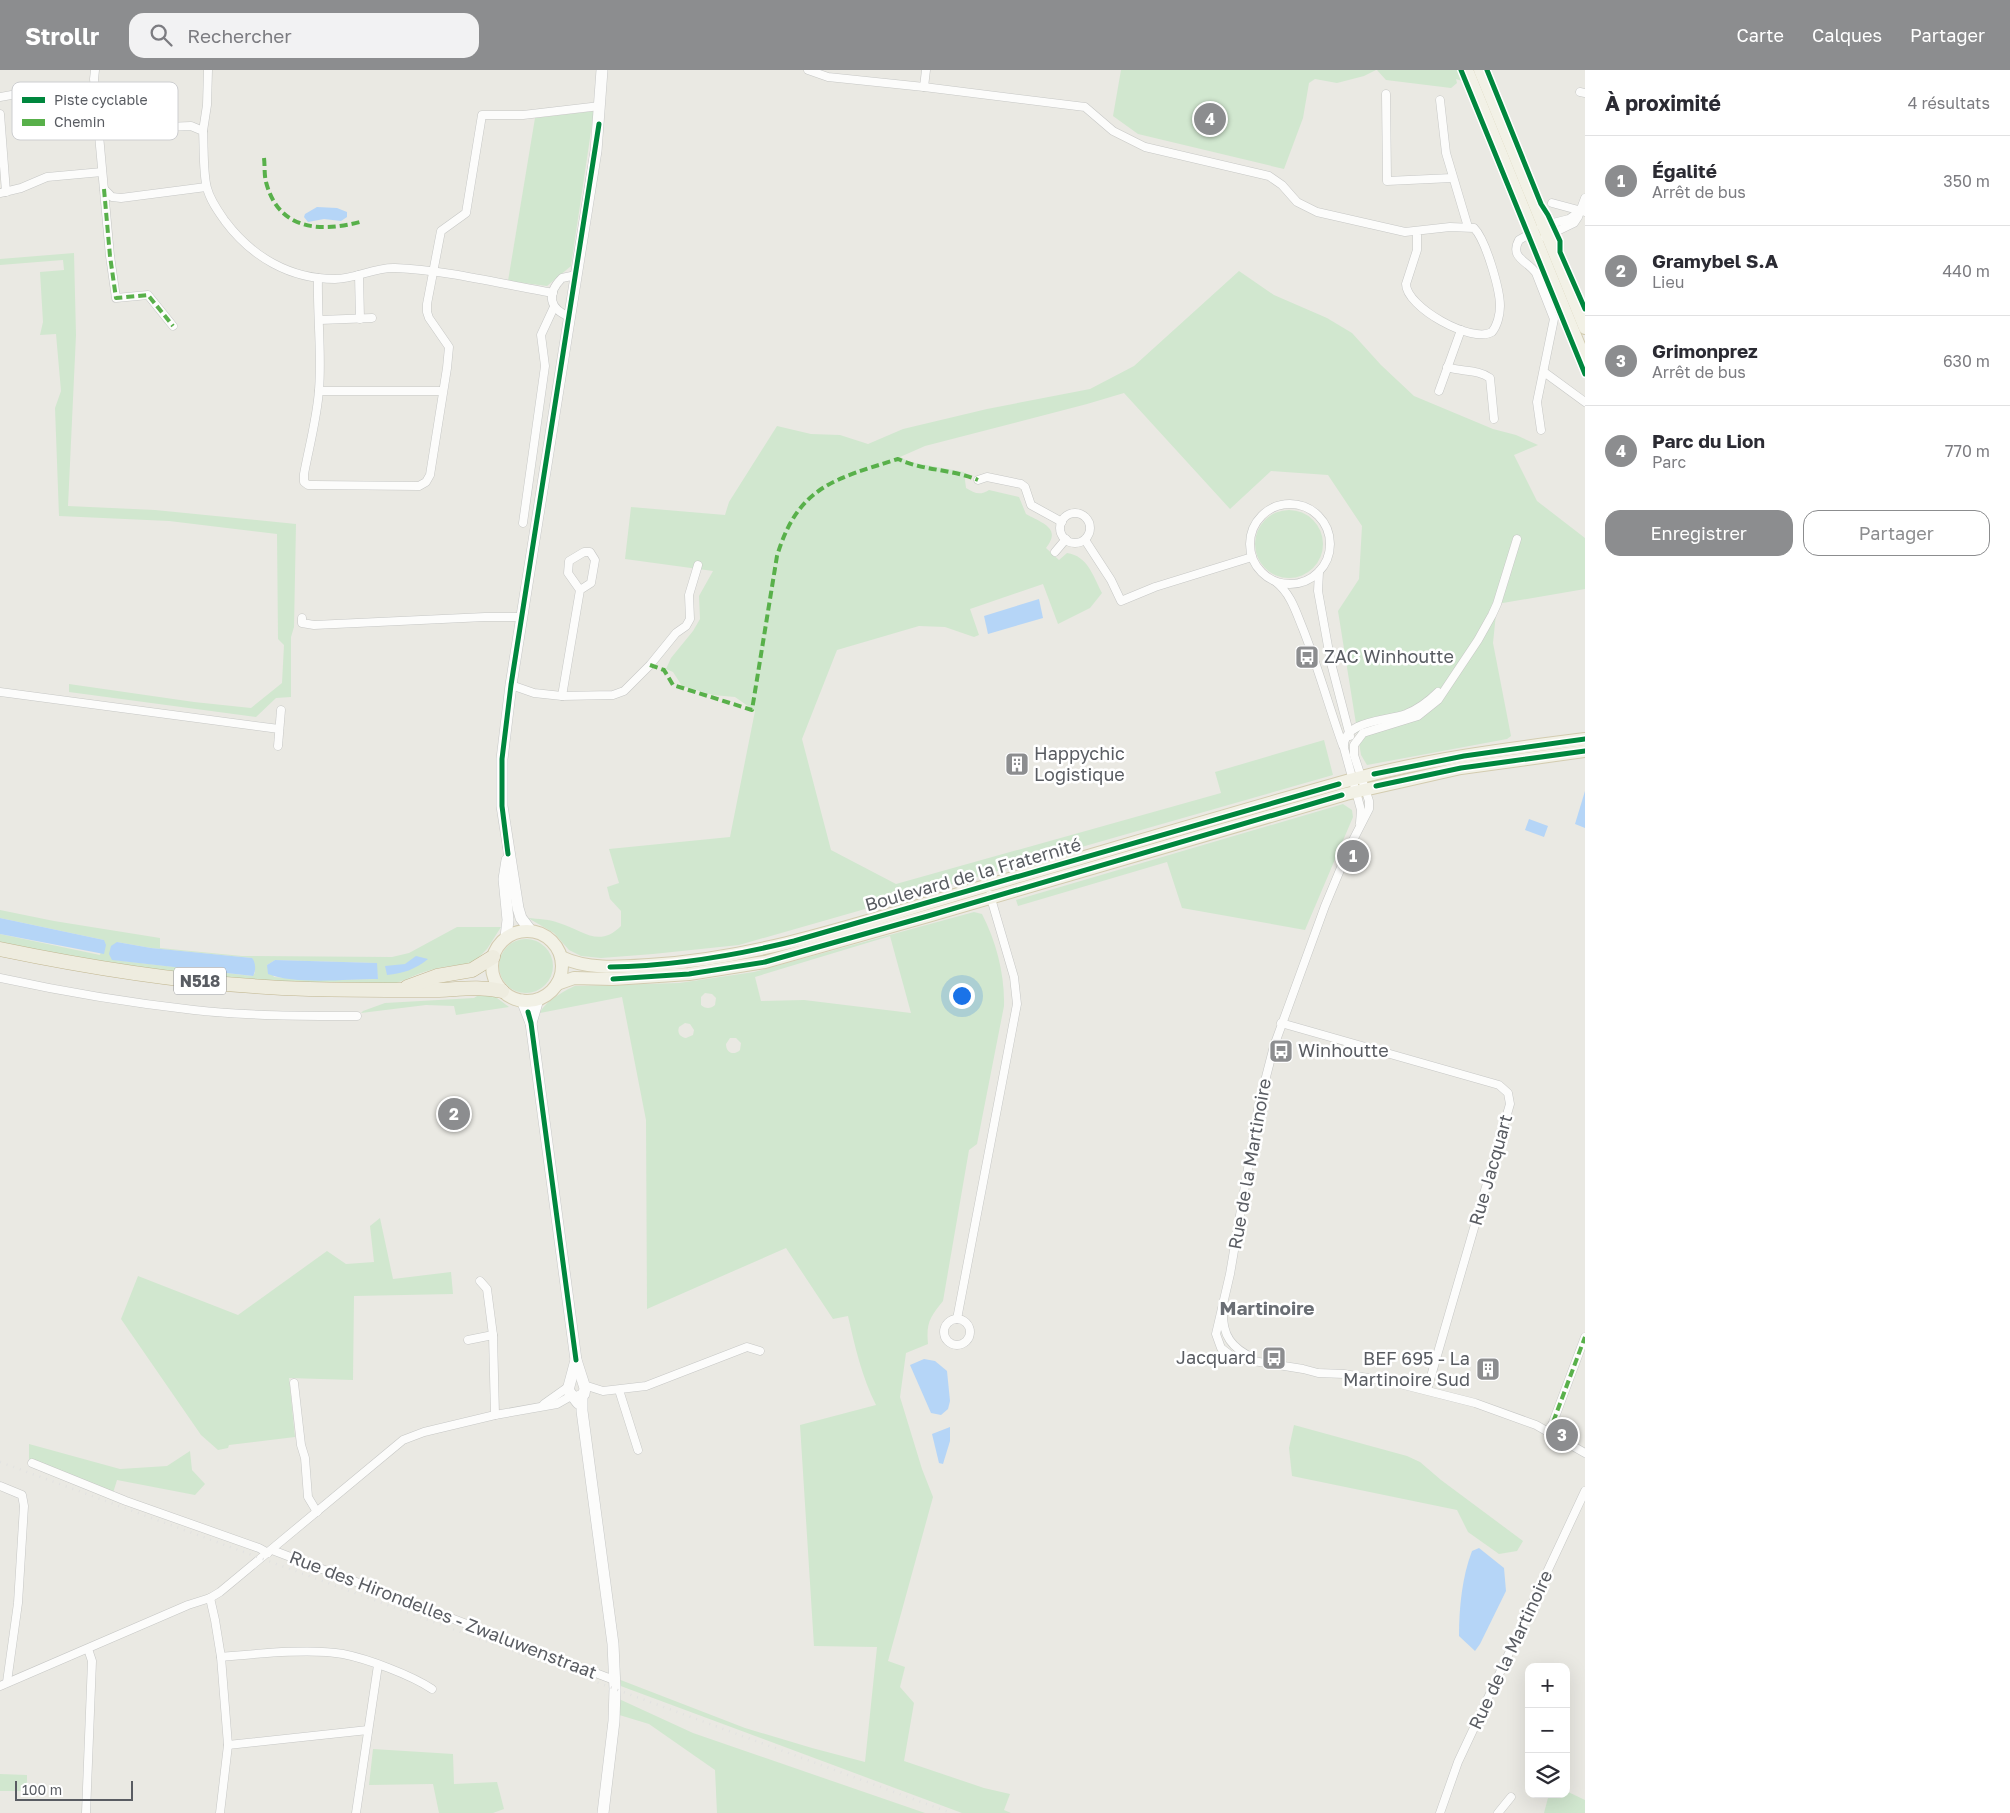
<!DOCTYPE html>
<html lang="fr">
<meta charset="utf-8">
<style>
body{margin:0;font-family:"Golos Text",sans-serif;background:#f2f2f3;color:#2b2b33}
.controls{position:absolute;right:15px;bottom:15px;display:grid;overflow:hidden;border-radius:10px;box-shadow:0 5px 20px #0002}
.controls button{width:45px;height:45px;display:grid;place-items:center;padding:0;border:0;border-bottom:1px solid #e1e1e2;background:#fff;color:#2b2b33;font:25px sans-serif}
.scale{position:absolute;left:15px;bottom:12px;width:118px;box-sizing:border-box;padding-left:5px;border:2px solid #595c62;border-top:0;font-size:14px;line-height:18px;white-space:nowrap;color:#595c62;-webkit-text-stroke:4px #fff;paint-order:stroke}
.you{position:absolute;left:961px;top:925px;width:18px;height:18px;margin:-12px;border:4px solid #fff;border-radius:50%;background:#1a73e8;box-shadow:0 0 0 8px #1a73e833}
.badge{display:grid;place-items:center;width:32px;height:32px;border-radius:50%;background:#8c8d8f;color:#fff;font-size:16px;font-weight:700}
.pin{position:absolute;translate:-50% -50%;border:2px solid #fff;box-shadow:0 1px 5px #0006}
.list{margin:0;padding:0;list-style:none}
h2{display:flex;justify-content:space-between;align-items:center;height:65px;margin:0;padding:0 20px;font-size:21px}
h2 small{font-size:16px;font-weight:400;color:#7c7c81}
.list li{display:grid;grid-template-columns:32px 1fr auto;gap:15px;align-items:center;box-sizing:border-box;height:90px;padding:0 20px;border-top:1px solid #e1e1e2}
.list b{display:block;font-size:19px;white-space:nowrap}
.list p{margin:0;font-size:16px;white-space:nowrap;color:#7c7c81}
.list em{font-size:16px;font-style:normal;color:#7c7c81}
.actions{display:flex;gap:10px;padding:15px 20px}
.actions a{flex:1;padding:11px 0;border:1px solid #8c8d8f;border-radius:15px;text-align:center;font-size:18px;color:#8c8d8f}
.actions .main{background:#8c8d8f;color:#fff}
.icon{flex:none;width:28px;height:28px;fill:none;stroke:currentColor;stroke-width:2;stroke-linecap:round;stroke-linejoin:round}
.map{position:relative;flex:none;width:1585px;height:1743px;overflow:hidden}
header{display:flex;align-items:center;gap:30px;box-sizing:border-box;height:70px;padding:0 25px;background:#8c8d8f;color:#fff}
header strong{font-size:24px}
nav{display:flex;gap:28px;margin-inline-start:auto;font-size:18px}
.search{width:350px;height:45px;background:#f2f2f3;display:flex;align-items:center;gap:12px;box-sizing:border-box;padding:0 18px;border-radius:15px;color:#7c7c81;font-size:19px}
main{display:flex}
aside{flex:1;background:#fff}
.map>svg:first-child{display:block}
.green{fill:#d1e7cf;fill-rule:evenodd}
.water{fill:#b5d5f7}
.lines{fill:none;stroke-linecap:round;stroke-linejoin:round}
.street-casing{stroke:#c6c7c5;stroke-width:9}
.secondary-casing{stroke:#c7c8c7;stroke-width:12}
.primary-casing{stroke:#d3ccb0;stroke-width:14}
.highway-casing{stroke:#c1b690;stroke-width:15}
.street{stroke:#fcfcfb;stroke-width:8}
.secondary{stroke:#fcfcfb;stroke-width:11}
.primary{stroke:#f2f1e6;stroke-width:12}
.highway{stroke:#eeecdf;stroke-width:14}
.rail{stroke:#e2e2e1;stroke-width:2.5;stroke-dasharray:1 6;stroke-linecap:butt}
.quiet{stroke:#58b04a;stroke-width:4;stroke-dasharray:8 4;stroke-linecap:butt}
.cycleway-casing{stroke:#fff;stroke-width:8}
.cycleway{stroke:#00873e;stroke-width:5}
.labels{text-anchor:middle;stroke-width:5;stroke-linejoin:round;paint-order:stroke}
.shield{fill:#fff;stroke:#8b8d91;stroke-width:1}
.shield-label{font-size:16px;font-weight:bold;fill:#595c62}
.poi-label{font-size:18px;fill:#595c62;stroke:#fff;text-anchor:start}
.street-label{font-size:18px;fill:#595c62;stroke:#fff}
.neighbourhood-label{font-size:19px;font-weight:bold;fill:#6a6e74;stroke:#fff}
.key{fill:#fff;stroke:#cdced0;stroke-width:1}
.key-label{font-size:14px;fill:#595c62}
</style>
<header>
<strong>Strollr</strong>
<div class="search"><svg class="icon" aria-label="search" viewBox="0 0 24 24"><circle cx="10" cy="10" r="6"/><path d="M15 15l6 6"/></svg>Rechercher</div>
<nav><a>Carte</a><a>Calques</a><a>Partager</a></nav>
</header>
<main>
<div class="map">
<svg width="1585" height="1743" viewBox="0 0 1585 1743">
<rect width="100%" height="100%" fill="#eae9e3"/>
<g class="green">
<polygon points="1121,0 1376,0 1364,6 1337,13 1315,9 1309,13 1303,48 1284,99 1138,64 1113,46"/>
<polygon points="1377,0 1458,0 1462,11 1456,9 1457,13 1451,18 1386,10"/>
<polygon points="594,41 571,196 547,216 508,211 535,48"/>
<polygon points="74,183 76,265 68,436 155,440 296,454 294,557 291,567 291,627 276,628 256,647 69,622 69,614 194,632 251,638 282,613 284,575 278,569 277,464 169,451 59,446 55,338 61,321 56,264 40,265 43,252 40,202 64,200 63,190 0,195 0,189"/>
<path d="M1239,201l35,24 53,23 25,15 29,32 33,31 79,33 23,6 22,10 -24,10 23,46 48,37v51l-88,15 -4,39 18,93 -4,3 -140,26 -6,-10 -23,-144 21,-32 3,-53 -34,-51 -57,-4 -41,38 -106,-116 -37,11 -162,42 -25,11 10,5 54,10 2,16c8,5 14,8 23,2l30,7 7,17c16,9 36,14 20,34l13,12 8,-7c21,3 26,23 35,40l-12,15 -32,16 -15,-40 -73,25 9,26 -5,2 -29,-10 -26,-1 -82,24 -35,89 29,111 65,34 325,-91 -6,-21 109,-32 9,35 -594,170 -86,9 -52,4 -20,-2 -12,-6 -15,-17 -26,-15c10,1 22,1 31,5 25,8 40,25 62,3v-15l-11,-12 -3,-12 12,-4 -10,-34 121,-12 25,-126 -20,-14 -22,-2 -31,-9 -9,-14 -7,-3 5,-11 22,-27 7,-12 -1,-23 14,-25 -88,-12 6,-52 94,8 4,-13 48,-76 34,8 29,1 28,9 35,-15 84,-20 103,-20 44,-23z"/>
<circle cx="1289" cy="474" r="34"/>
<polygon points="1343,734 1352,740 1353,747 1305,860 1182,838 1167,792 1018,836 1016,830"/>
<path d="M0,840l54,11 106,17v10l82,8 150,1 17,-4 48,-26h44l-14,22 -12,12 1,2c-17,2 -35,3 -52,9 -12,4 -22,10 -34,13l-137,-4 -131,-15 -122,-23v-9l100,21 4,-15 -104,-22zM117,872l34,6 101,10 3,15 -3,3 -137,-16h-3zM275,890l101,3 2,16 -71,1 -33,-3 -7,-12z"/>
<path d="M974,842l8,2c14,27 23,61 22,92l-27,138 -8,6 -26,151c-13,16 -17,22 -15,43l-22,9 -6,44 22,72 11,28 -45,164 17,6 -5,20 14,16 -10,58 80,27 26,6 -6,16 7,3h-49l-344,-128v-6l127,49 67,20 53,14 12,-115 -63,-1 -14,-221 76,-20c-14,-28 -21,-58 -28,-89l-15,3 -47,-71 -139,61 -1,-189 -24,-123 -82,16c3,-10 25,-23 35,-27l104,-3 75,-11zM890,866l21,77 -107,-13 -43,1 -6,-24zM705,923l7,1 4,4 -1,7c-4,4 -10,4 -14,0v-8zM685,953l5,1 4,6 -1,5 -7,3c-6,-1 -9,-5 -7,-11zM730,968h6l5,5 -1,7c-6,6 -14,3 -14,-6z"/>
<circle cx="526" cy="896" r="27"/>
<polygon points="483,922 493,925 509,937 456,945 454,936 426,935 361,943 363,941 385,933 474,928"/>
<polygon points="380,1148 393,1209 451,1202 453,1224 354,1226 353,1310 289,1308 295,1367 229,1375 228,1378 218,1380 201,1365 121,1249 138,1206 238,1245 327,1181 346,1194 374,1192 370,1156"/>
<polygon points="1294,1355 1407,1386 1420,1392 1441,1410 1523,1471 1517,1481 1499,1484 1468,1462 1457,1440 1292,1406 1289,1378"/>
<polygon points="29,1374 120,1399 167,1396 190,1381 192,1400 205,1414 195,1425 117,1410 113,1423 29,1390"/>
<polygon points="619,1629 693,1663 925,1743 717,1743 715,1700 649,1654 616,1644"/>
<polygon points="373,1679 453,1684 454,1714 497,1712 504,1739 493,1743 439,1743 433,1714 369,1715"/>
<polygon points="0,1704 27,1705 27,1721 0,1721"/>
<polygon points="1566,1721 1585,1730 1585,1743 1544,1743 1549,1724 1566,1724"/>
</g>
<g class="water">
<polygon points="317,137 337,138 347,142 347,147 341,151 324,149 308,152 304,147 305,144"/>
<polygon points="1039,529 1043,548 988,564 984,546"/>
<polygon points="1585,721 1585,758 1575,754"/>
<polygon points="1529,749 1548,756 1544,767 1525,760"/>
<polygon points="0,848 104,870 106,875 104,884 0,864"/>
<path d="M117,872l34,6 101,10c4,4 4,14 1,18l-141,-16 -3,-6 2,-8z"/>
<path d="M416,886l12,3c-13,11 -25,14 -41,16l-2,-9 20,-2z"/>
<path d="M275,890l102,3 1,16c-31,0 -82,6 -110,-5l-1,-9z"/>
<polygon points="924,1289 935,1291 947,1301 950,1331 948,1339 941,1345 931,1343 910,1295"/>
<polygon points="950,1357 950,1371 943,1394 939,1393 932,1364"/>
<path d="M1479,1478l25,20 2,23 -26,53 -5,7 -16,-15c0,-28 3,-59 13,-85z"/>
</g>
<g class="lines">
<g class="street-casing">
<g id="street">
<polyline points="95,0 94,9 99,65"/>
<path d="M808,0l20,7 96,10 161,20 28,24 32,16 124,29 13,9 15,17 20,10 88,20 45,-5 24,1c12,12 26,62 26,78 0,9 -3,20 -8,26 -20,12 -86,-25 -86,-48l11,-34v-18"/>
<polyline points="924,17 926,0"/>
<polyline points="1580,22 1585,23"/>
<polyline points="1386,24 1387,111 1452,108"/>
<polyline points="0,27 39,20"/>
<polyline points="1440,30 1446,83 1468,157"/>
<polyline points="0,44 6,122"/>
<polyline points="203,61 207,35 208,0"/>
<polyline points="104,119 112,127 121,128 206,117"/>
<polyline points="0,123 21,118 47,107 102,102"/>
<polyline points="1552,133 1585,142"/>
<polyline points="1541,156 1569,149 1579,142"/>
<path d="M1533,162l-14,8c-10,18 9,21 17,33l18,46 -17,83 4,28"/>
<polyline points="1545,167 1574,153 1578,147 1585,128"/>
<polyline points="359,205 360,249"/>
<path d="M318,208c-1,37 4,75 1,112 -2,28 -10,57 -15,84v8l4,3h5l106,1 7,-4 4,-7 17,-107 2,-21 -20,-29 -2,-6v-8l14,-73 25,-18 16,-98h41l77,-9"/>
<path d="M570,247c-21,-8 -24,-23 -8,-39l14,-3"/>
<polyline points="320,250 372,248"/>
<path d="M173,256l-25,-31 -32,3 -6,-42 -11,-121 67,-8 25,-1 12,5c1,16 0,43 4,57 3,12 11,23 18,33 27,36 65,58 110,58 20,0 40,-12 60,-11 52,2 106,16 158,25"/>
<path d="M1447,297c14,5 31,2 43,11l4,41"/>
<polyline points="1544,302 1585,332"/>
<polyline points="319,321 442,321"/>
<polyline points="1439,321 1461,260"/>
<polyline points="978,410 987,407 1021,414 1025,417 1031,435 1062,452"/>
<circle cx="1290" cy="474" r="40"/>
<circle cx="1075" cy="458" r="15"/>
<polyline points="523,453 545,296 541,265 554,237"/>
<polyline points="1517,469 1497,534 1492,545 1478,570 1438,630 1418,646 1363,663 1354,675 1354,685 1369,731 1369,739 1350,776 1325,836 1274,976 1259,1034 1230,1204 1216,1264 1221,1278 1234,1288 1303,1299 1318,1303 1344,1304 1392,1312 1475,1333 1536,1355 1585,1383"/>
<polyline points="1085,470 1111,510 1121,531 1155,517 1252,487"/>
<polyline points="1055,482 1066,469"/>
<polyline points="1319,502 1318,521 1331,593 1350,666"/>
<path d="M1276,512c15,12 20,30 27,47 15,38 26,78 40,117"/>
<polyline points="302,548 302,553 314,555 485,547 522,547"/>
<polyline points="511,615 534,623 562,626 613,625 624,621 650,595 676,563 686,556 690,549 689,525 698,495"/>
<polyline points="0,622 279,659"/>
<polyline points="562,626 580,520 568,503 569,491 584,482 590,482 595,490 591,513 580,520"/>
<polyline points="278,676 281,640"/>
<path d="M1360,753l1,-13 -17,-62c-2,-28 43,-27 62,-34 12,-5 23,-13 32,-22"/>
<path d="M0,908c64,14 130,25 194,32 55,6 109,6 163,6"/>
<polyline points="1281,953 1499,1015 1508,1023 1510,1034 1427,1320"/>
<polyline points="480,1211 487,1219 493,1265 495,1345"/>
<path d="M1223,1241c-1,25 9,37 30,47"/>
<circle cx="957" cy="1262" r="13"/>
<polyline points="957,1249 1017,934 1014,907 990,825"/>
<polyline points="468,1270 493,1265"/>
<polyline points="294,1313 301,1375 305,1388 308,1427 317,1442"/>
<polyline points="584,1315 603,1321 646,1316 747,1277 760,1281"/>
<polyline points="619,1320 638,1380"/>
<polyline points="544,1334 568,1317"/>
<polyline points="1549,1363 1585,1267"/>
<polyline points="32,1393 126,1431 259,1478 268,1483"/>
<polyline points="0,1416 22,1425 24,1436 18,1533 7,1612"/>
<polyline points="272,1480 614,1610"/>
<polyline points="210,1528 215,1550 221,1587 228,1675 220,1743"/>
<path d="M221,1587c34,-3 89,-9 122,-3 25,5 68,21 89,35"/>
<polyline points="0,1616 188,1535 210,1528 220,1522 403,1370 424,1362 495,1345 557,1334 571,1326"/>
<polyline points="228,1675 368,1660"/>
<polyline points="86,1743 92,1591 88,1579"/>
<polyline points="356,1743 378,1595"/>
<polyline points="1440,1743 1458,1692 1585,1421"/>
<polyline points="1498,1743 1511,1727"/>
</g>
</g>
<g class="secondary-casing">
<g id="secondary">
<polyline points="531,861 521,848 518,838 502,736 502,689 511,615 596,81 602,0"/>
<polyline points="506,867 508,850 504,809 507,790"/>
<polyline points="522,930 531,953 576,1290 585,1318 584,1324 576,1328"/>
<polyline points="531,953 538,929"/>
<polyline points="576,1290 568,1320 578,1333"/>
<polyline points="582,1326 582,1341 613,1574 615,1619 614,1651 603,1743"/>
</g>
</g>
<g class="primary-casing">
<g id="primary">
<polyline points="1467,0 1585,290"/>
<polyline points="1480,0 1585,258"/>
<circle cx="527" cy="896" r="35"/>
<path d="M561,887c27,13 59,10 88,8 117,-7 228,-48 340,-80 120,-35 240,-71 361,-105 77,-21 156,-31 235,-41"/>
<polyline points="557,914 574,908 613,909 689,904 765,892 928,846 1346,724 1461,698 1585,681"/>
</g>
</g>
<g class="highway-casing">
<g id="highway">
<path d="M0,879c101,21 205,37 309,40 38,1 76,1 114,1 27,1 52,-5 79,1"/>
<polyline points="407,917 437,906 472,900 493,887"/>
</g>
</g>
<use href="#street" class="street"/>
<use href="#secondary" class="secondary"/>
<use href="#primary" class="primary"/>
<use href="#highway" class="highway"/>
<polyline class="rail" points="0,1392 951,1743"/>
<g class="quiet">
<path d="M264,88c1,8 0,16 2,24 12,47 52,51 94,40"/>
<polyline points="104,119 110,186 116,228 148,225 173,256"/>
<path d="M650,595l14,5 9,15 79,25 25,-154c21,-70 58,-77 121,-97 26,12 54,10 80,21"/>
<polyline points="1549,1363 1585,1267"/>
</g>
<g class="cycleway-casing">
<g id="cycleway">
<polyline points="1461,0 1585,304"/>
<polyline points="1487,0 1541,134 1548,145 1560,171 1560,182 1585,239"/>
<polyline points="1374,704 1464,686 1585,669"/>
<polyline points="1376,716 1461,698 1585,681"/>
<polyline points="508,784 502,736 502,689 511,615 599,54"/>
<path d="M610,897c63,-1 123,-11 184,-26l545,-157"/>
<polyline points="613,909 689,904 765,892 928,846 1342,725"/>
<polyline points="528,942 531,953 576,1290"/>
</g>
</g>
<use href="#cycleway" class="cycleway"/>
</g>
<defs>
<g id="bus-square" transform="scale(1.25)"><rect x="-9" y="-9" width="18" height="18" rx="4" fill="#8c8d8f" stroke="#fff"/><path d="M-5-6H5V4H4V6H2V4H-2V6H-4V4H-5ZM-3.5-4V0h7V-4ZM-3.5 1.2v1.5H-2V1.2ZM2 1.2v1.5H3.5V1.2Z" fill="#fff"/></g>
<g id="building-square" transform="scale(1.25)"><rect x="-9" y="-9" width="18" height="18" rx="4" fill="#8c8d8f" stroke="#fff"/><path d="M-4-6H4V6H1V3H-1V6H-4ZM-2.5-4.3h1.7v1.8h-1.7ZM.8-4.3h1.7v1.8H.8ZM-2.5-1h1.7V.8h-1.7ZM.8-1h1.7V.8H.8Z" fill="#fff"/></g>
</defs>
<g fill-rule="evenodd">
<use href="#bus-square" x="1307" y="587"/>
<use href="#building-square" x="1017" y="694"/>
<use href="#bus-square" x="1281" y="981"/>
<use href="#bus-square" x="1274" y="1288"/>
<use href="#building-square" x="1488" y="1299"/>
</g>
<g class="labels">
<rect class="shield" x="174" y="897.5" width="52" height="27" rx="4"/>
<g class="shield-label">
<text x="200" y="917">N518</text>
</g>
<g class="poi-label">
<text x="1324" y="593">ZAC Winhoutte</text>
<text x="1034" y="690">Happychic<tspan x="1034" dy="21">Logistique</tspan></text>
<text x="1298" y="987">Winhoutte</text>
<text x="1256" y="1294" text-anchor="end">Jacquard</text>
<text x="1470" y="1295" text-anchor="end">BEF 695 - La<tspan x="1470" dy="21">Martinoire Sud</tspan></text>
</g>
<g class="street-label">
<text transform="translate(973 805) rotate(-16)" y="6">Boulevard de la Fraternité</text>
<text transform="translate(1250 1094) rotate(-80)" y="6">Rue de la Martinoire</text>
<text transform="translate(1491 1100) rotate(-74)" y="6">Rue Jacquart</text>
<text transform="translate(443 1545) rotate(21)" y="6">Rue des Hirondelles - Zwaluwenstraat</text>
<text transform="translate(1511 1580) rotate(-65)" y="6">Rue de la Martinoire</text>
</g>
<g class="neighbourhood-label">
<text x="1267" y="1245">Martinoire</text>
</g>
</g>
<rect x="12" y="12" width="166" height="58" rx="8" class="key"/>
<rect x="22" y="27" width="23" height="6" fill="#00873e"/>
<rect x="22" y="49" width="23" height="7" fill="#58b04a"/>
<g class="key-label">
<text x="54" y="35">Piste cyclable</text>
<text x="54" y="57">Chemin</text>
</g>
</svg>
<div class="controls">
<button>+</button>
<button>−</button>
<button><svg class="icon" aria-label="layers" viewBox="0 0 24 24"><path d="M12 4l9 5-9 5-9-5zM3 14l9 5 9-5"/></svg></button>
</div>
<div class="scale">100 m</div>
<div class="you"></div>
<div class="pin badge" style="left:1353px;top:786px">1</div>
<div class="pin badge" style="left:454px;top:1044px">2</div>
<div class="pin badge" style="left:1562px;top:1365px">3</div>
<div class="pin badge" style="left:1210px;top:49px">4</div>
</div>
<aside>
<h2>À proximité<small>4 résultats</small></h2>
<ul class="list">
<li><span class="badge">1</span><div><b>Égalité</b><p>Arrêt de bus</p></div><em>350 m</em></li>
<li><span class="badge">2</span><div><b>Gramybel S.A</b><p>Lieu</p></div><em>440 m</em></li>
<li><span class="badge">3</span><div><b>Grimonprez</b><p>Arrêt de bus</p></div><em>630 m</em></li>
<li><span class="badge">4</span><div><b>Parc du Lion</b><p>Parc</p></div><em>770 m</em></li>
</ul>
<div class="actions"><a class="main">Enregistrer</a><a>Partager</a></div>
</aside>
</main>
